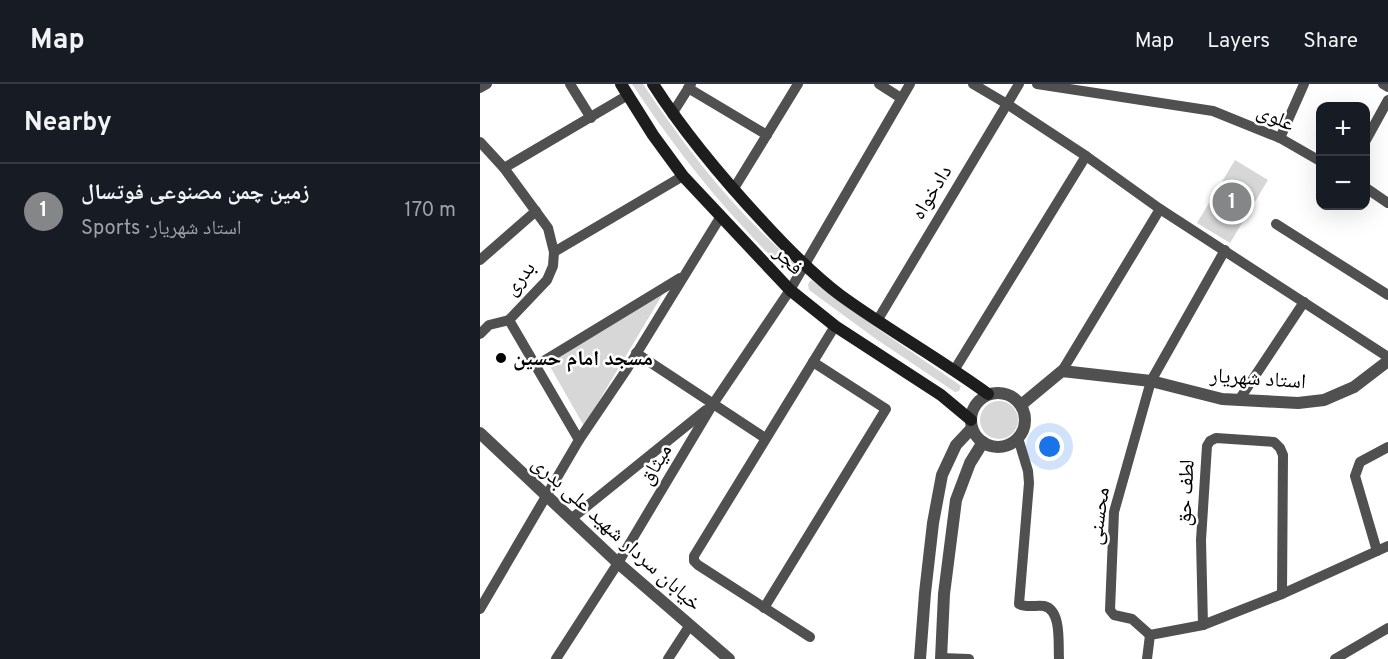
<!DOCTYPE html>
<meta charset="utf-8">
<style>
body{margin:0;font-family:Overpass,"Noto Naskh Arabic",sans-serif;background:#242831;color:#f1f3f6}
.controls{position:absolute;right:18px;top:18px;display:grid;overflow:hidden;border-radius:12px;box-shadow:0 6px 24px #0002}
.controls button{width:54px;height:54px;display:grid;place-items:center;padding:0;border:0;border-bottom:2px solid #363941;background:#171b24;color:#f1f3f6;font:30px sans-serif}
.you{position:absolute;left:570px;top:363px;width:21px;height:21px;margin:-15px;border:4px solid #fff;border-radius:50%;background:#1a73e8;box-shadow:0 0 0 9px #1a73e833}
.badge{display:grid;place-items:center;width:39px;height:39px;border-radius:50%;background:#858687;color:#fff;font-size:20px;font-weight:700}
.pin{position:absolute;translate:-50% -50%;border:3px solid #fff;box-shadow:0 2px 6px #0006}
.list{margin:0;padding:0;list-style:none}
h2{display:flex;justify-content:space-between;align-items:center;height:78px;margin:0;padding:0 24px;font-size:26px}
h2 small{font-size:20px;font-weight:400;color:#9ea1a6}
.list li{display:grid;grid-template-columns:39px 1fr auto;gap:18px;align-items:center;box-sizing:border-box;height:96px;padding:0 24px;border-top:2px solid #363941}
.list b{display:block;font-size:22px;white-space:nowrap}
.list p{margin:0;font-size:20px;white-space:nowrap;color:#9ea1a6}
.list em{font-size:20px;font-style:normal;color:#9ea1a6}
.map{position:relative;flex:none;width:908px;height:575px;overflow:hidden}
header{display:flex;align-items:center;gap:36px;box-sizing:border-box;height:84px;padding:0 30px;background:#171b24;border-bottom:2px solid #363941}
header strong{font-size:28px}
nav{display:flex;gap:33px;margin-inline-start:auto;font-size:21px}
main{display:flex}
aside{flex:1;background:#171b24}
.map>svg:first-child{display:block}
.green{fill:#d7d7d7}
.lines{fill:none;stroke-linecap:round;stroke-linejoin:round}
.minor{stroke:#505050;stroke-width:10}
.tertiary{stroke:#505050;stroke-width:12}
.secondary{stroke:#1d1d1d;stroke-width:12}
.poi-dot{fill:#000;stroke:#fff;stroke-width:2}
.labels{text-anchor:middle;stroke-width:5;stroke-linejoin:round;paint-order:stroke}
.street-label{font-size:21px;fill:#000;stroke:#fff}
.poi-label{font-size:21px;font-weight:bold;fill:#000;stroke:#fff;text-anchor:start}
</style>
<header>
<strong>Map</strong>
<nav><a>Map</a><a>Layers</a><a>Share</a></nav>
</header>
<main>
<aside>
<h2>Nearby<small></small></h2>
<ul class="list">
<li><span class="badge">1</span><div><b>زمین چمن مصنوعی فوتسال</b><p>Sports · استاد شهریار</p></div><em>170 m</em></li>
</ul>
</aside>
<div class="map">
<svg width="908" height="575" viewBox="0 0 908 575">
<rect width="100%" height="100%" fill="#fff"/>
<g class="green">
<path d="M152,0h11c44,66 92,128 152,179l1,5 -4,3c-19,-10 -34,-28 -48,-43 -42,-45 -78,-93 -112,-144z"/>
<polygon points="755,76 788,96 750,159 717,139"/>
<polygon points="331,196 398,245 474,297 481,302 479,307 475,308 396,255 329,206 328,200"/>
<polygon points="184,208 104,342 68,279"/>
<circle cx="519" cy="336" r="19"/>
</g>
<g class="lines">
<g class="minor">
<polyline points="90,0 111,34"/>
<polyline points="399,0 421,14"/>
<polyline points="493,0 527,20 606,72 680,125 908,273"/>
<polyline points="557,0 733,27 800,54 840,77"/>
<polyline points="903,0 908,3"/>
<polyline points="0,4 7,0"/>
<polyline points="208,4 287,51"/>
<polyline points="192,30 211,0"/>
<polyline points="800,54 824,0"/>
<polyline points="886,56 908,16"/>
<polyline points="0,58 24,84 68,144 74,168 73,182 67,196 29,236 99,356"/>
<polyline points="24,84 148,11"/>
<polyline points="886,104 908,119"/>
<polyline points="253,106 318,0"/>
<polyline points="796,140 908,211"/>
<polyline points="74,168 203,92"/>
<polyline points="0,176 56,127"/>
<polyline points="397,237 539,0"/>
<polyline points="0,250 9,241 29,236"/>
<polyline points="156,269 285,354"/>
<polyline points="57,281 200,194"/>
<polyline points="475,285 606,72"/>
<polyline points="582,287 680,125"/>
<polyline points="759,316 824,218"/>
<path d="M538,354l10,33 1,12 -10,121c8,4 16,1 25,2 18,4 14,38 15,53"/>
<polyline points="91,435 226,326"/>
<polyline points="897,467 875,392 880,378 908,363"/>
<polyline points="284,524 406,325 333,278"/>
<polyline points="0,525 99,356 147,285 241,132"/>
<polyline points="723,541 721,456 727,362 730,357 736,354 794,358 800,364 803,371 802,510"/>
<polyline points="670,551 652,535 634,531 630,526 634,428 671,297 745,166"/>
<polyline points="330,553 218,481 214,477 214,472 355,242"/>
<polyline points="461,574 489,575"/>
<polyline points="76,575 138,479 233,320 310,206 430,0"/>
<polyline points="188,575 210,541"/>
<polyline points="667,575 670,551 723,541 802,510 908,462"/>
<polyline points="855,575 908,544"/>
</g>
<g class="tertiary">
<circle cx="518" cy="336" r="27"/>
<polyline points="541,321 582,287 671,297 742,315 818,319 844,316 874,303 908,277"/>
<polyline points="0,349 138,479 249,575"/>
<polyline points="440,575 445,509 453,439 462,391 476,361 492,344"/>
<polyline points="461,575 464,510 476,416 490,379 503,358"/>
</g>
<g class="secondary">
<polyline points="141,0 173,51 203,92 310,206 355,242 461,311 491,336"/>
<path d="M173,0c32,50 70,95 111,139 24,26 48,51 76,72 48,35 100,64 148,99"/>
</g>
</g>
<circle class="poi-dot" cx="21" cy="274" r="6"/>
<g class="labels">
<g class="street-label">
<text transform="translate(796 33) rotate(24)" y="7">علوی</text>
<text transform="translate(451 108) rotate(-59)" y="7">دادخواه</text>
<text transform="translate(309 176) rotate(46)" y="7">فجر</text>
<text transform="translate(39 194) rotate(-51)" y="7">بدری</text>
<text transform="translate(778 294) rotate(4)" y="7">استاد شهریار</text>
<text transform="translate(175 380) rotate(-59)" y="7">میثاق</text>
<text transform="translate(705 409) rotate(-87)" y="7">لطف حق</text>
<text transform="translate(618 432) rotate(-82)" y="7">محسنی</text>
<text transform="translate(137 449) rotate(42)" y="7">خیابان سردار شهید علی بدری</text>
</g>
<g class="poi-label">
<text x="33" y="281">مسجد امام حسین</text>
</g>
</g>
</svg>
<div class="controls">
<button>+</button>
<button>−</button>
</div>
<div class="you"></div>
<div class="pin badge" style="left:752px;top:118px">1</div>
</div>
</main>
